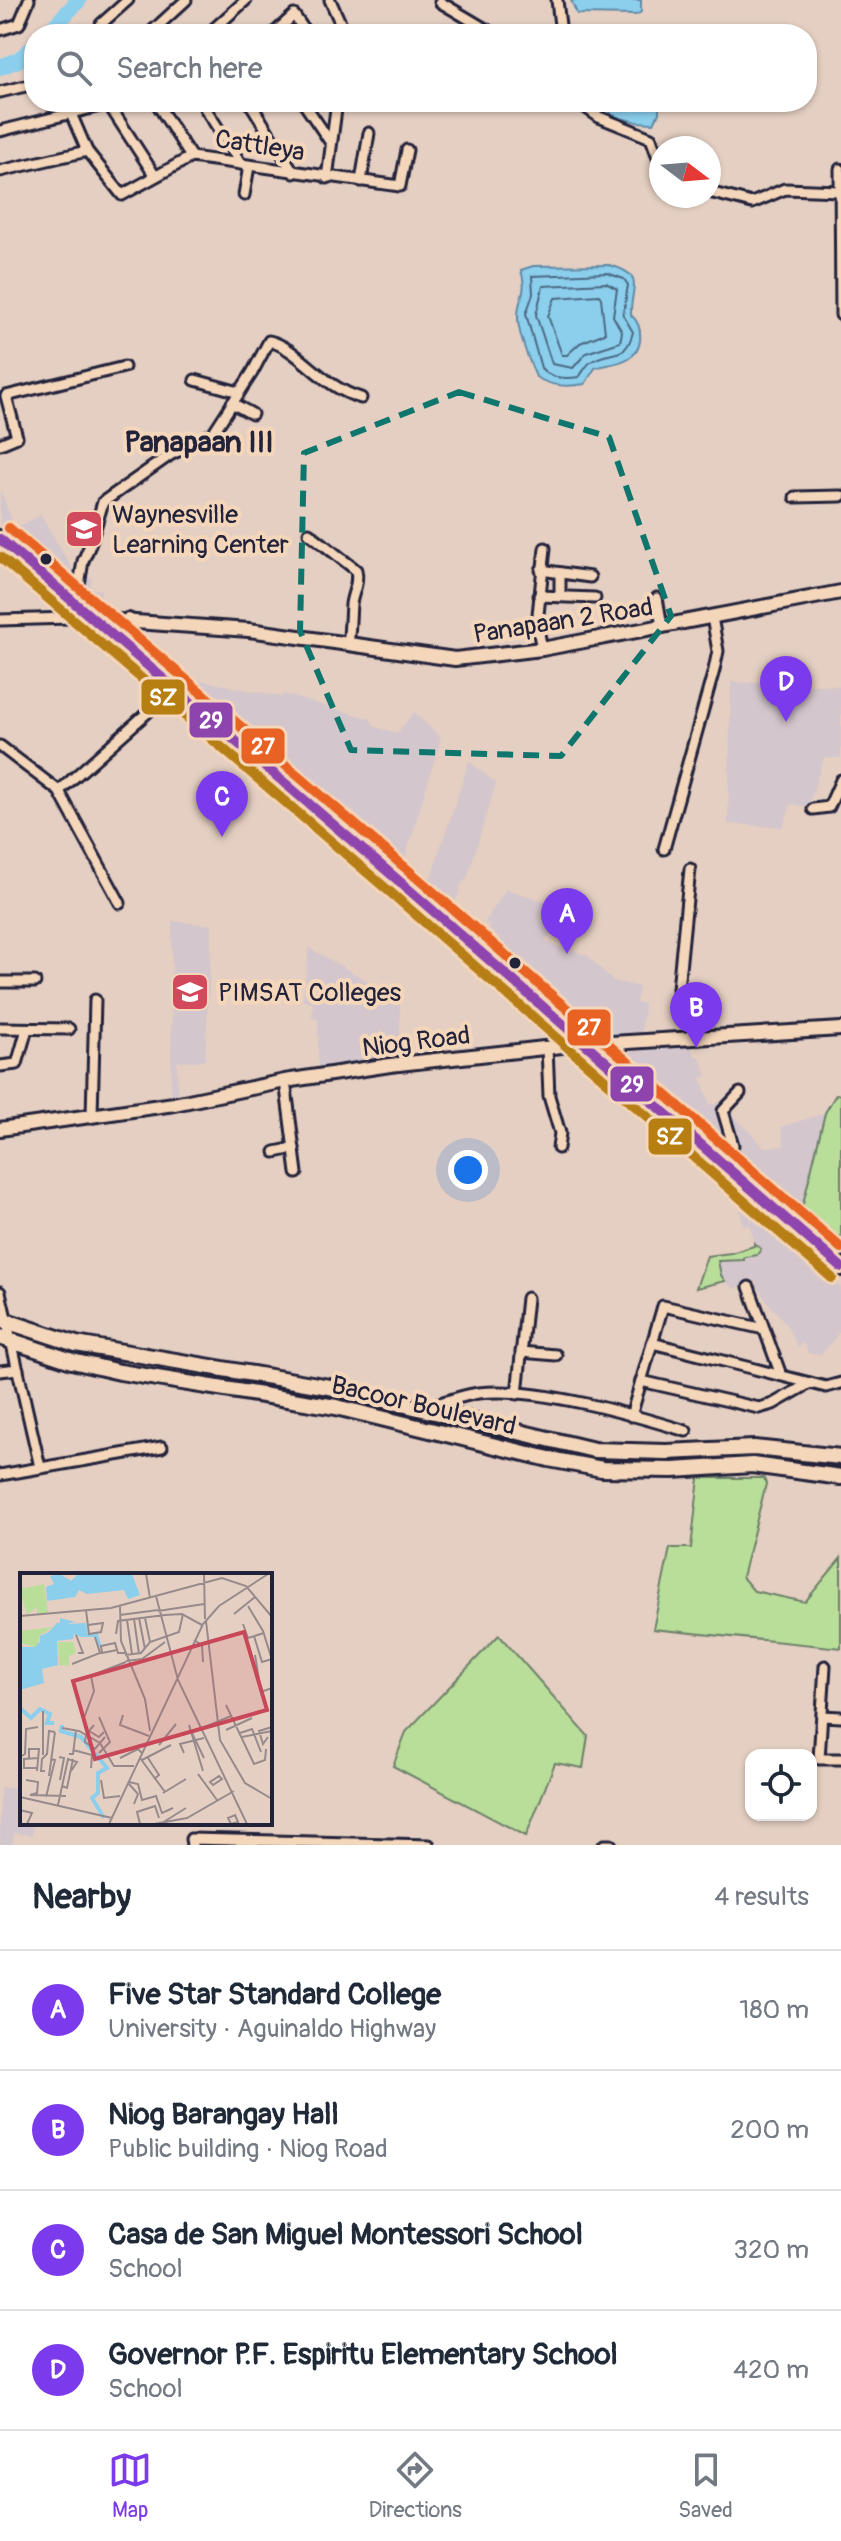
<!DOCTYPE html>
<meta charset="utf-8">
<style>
body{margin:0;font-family:Pangolin,sans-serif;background:#f6f6f7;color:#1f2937}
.controls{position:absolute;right:24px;bottom:24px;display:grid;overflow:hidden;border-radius:16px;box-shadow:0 2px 6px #0004}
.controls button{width:72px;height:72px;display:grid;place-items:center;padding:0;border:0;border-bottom:2px solid #e0e1e3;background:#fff;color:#1f2937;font:40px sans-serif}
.compass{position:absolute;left:649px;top:136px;width:72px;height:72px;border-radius:50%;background:#fff;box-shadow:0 2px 6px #0004;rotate:106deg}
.you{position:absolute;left:468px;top:1170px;width:28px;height:28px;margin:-20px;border:6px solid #fff;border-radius:50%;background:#1a73e8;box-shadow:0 0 0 12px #1a73e833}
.badge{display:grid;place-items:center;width:52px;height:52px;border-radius:50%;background:#7c3aed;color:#fff;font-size:26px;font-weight:700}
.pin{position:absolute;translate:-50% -66px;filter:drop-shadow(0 2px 4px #0008)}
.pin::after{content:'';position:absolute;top:42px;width:28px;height:24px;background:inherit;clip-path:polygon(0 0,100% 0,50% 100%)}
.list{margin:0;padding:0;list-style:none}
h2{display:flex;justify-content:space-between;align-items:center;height:104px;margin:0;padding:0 32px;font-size:34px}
h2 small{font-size:26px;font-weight:400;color:#747a83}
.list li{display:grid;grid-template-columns:52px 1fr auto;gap:24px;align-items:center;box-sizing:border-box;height:120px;padding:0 32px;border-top:2px solid #e0e1e3}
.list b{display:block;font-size:30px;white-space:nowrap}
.list p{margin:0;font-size:26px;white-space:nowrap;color:#747a83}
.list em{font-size:26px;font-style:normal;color:#747a83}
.icon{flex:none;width:44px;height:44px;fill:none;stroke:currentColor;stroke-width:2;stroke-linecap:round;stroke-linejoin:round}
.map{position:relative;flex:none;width:841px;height:1845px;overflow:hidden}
.search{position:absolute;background:#fff;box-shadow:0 2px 6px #0004;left:24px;right:24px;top:24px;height:88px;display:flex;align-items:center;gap:20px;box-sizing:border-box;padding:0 28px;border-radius:32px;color:#747a83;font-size:30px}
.sheet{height:584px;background:#fff}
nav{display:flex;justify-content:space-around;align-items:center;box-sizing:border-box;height:112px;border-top:2px solid #e0e1e3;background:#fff;font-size:22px;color:#747a83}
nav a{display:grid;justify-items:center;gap:4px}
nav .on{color:#7c3aed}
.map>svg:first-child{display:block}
.built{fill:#d3c6cc}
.green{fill:#b8de99;stroke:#6d806a;stroke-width:2}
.water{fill:#8bcfed;stroke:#618aa6;stroke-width:2}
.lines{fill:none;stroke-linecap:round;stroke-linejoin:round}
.shore{stroke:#4c6782;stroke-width:2}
.river{stroke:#8bcfed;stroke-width:16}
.street-tunnel{stroke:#beaca7;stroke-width:9;stroke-dasharray:9 4.5;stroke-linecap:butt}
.street-casing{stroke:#22223b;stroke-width:15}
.secondary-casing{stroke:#22223b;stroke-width:18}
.primary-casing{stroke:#22223b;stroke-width:20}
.highway-casing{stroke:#22223b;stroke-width:22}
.street{stroke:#f4d6ba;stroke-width:9}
.secondary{stroke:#f4d6ba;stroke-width:12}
.primary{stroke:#f4d6ba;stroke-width:14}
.highway{stroke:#f4d6ba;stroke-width:16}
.bus-1-casing{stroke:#f4d6ba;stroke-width:16}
.bus-2-casing{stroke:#f4d6ba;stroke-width:16}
.bus-3-casing{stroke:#f4d6ba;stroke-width:16}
.bus-1{stroke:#8e44ad;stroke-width:10}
.bus-2{stroke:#b77e12;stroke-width:10}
.bus-3{stroke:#e86223;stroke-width:10}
.marked{fill:none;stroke:#0f766e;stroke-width:6;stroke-dasharray:16 10;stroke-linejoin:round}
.bus-dot{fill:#22223b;stroke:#f4d6ba;stroke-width:3}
.labels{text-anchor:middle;stroke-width:8;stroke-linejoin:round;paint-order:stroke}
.street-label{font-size:26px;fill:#22223b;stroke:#f4d6ba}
.poi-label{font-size:26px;fill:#22223b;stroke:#f4d6ba;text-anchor:start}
.quarter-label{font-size:30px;font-weight:bold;fill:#22223b;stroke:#f4d6ba}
.inset-river{fill:none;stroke:#8bcfed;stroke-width:4}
.inset-road{fill:none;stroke:#978a8c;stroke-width:2}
.view{fill:#c84759;fill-opacity:0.15;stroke:#c84759;stroke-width:4}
.inset-edge{fill:none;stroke:#22223b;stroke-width:4}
.line-badge{stroke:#f4d6ba;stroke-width:3}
.badge-label{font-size:22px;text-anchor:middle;font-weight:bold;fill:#fff}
</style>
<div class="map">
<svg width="841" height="1845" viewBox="0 0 841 1845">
<rect width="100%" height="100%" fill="#e5cfc2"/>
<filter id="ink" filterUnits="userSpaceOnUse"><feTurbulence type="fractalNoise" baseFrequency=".0125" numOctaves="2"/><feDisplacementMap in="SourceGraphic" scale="16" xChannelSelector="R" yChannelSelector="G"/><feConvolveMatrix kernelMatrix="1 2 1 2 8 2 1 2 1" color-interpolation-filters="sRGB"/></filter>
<g filter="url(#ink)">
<g class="built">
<polygon points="0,489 15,528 41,515 75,574 92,578 90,588 101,590 100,610 0,525"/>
<polygon points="185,677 282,697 283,694 371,719 375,727 397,733 414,712 441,738 402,869 176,679"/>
<polygon points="731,682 841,686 841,758 824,758 808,807 791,804 783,827 728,824"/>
<polygon points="469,761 496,783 467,878 461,885 452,915 426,892"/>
<polygon points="506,889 565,908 545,942 587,955 613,981 640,987 636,1002 644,1004 641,1036 597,1039 479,940 490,926 485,922"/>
<polygon points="172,921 212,925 205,1060 177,1062 178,1100 171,1100"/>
<polygon points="309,948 400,999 400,1060 318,1072 318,1019 312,1018 313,1002 303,1001"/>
<polygon points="689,1043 695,1056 700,1057 707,1076 701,1078 710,1105 721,1102 764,1147 784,1146 781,1127 825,1113 800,1214 621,1059 623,1053"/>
<polygon points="748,1208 841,1288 841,1330 821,1355 808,1353 803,1342 798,1348 787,1325 762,1295 755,1281 733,1289 721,1275 718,1261 743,1260 743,1257 757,1253 760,1250 754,1243 750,1225 743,1226 740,1210"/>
<polygon points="0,1787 22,1789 22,1823 33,1823 32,1835 14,1833 13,1845 0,1845"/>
</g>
<g class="green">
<polygon points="836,1094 841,1095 841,1249 801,1212 825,1113"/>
<polygon points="754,1243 761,1249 757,1255 744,1257 744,1260 718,1261 721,1275 725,1281 696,1288 707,1256 731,1253 754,1246"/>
<polygon points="699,1478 764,1478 766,1484 742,1577 754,1591 805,1602 841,1558 841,1648 653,1629 670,1548 691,1548"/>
<polygon points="499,1635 588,1736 583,1768 555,1763 526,1836 393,1766 406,1732"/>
</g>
<g class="water">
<polygon points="571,0 641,0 641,12 636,15 577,14"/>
<polygon points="611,102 659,102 659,113 654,123 637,122 613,116 610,112"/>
<path d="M609,265c38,10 21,22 22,50 13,11 13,36 -4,44 -9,5 -22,6 -32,9l-10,16c-17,3 -33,3 -49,-7 -7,-17 -19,-44 -18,-63 1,-20 10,-19 3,-44l12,-4z"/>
</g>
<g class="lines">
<g class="shore">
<path d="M607,273l17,6 4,6 -5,30 10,17c-8,30 -19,16 -41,29 -5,3 -9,11 -13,16 -12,2 -29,2 -38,-9l-15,-54 7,-20 -1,-18z"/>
<polygon points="606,283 617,289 613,316 622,332 620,342 586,353 573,368 552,364 536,315 543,286"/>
<polygon points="599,295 601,298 605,333 580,343 567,355 562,355 548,316 555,298"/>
</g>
<g class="river">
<polyline points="47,34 79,0"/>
<polyline points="0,67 18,60 34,47"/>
</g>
<polyline class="street-tunnel" points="733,1145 736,1154 734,1156"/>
<g class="street-casing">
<g id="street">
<polyline points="330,0 343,29 342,34"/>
<polyline points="557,0 561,34"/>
<polyline points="440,2 494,34"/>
<polyline points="0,30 19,24 29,0"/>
<polyline points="110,34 101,24 128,0"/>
<polyline points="149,34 186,0"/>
<polyline points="208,34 246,0"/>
<polyline points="273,34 294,15 307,34"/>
<polyline points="0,92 34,84"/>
<polyline points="66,102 87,151 122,195 191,157 400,186 407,150"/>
<polyline points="156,102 191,157"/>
<polyline points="204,102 205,108 241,164"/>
<polyline points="303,102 331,143"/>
<polyline points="578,102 599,117 651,138 661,166"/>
<polyline points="109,105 155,176"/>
<polyline points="252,106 294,173"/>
<polyline points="0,131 116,102"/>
<polyline points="840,169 841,315"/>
<polyline points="0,171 87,151"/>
<polyline points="327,178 337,102"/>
<polyline points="361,181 369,133"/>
<polyline points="709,192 752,203 785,189 840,191"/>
<polyline points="244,195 249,166"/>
<polyline points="195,380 239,392"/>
<polyline points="232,403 252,414"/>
<polyline points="0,444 17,437 6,396 124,367"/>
<polyline points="795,497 841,496"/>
<path d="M309,533l47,37c3,13 -3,21 -5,34 -1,13 -1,27 -3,41"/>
<polyline points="541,570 590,577"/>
<polyline points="539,596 595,598"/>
<polyline points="560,596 560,573"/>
<polyline points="657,598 662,626"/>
<path d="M70,599l9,-14 4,-24 7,-16 13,-43 67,-47 43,-22 39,-60 17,-32c30,7 52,46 92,57"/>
<polyline points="0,620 70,618 79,606"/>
<polyline points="542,649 537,624 545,548"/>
<polyline points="0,746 59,791 120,903"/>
<polyline points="59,791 174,689"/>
<polyline points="813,809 829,807 841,780"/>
<polyline points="664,849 714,670 718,651 712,617"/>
<polyline points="690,869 678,989 690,1003 693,1038"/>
<polyline points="0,982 35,982"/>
<polyline points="0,1028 69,1029"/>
<polyline points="547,1047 549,1096 560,1133 558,1148"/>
<polyline points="0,1066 17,1064 27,1029"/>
<polyline points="285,1081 297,1173"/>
<polyline points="92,1115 95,1000"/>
<polyline points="733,1145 723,1111 740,1093"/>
<polyline points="275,1152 294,1148"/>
<polyline points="749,1287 781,1375"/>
<polyline points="0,1292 40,1467"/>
<polyline points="652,1343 826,1387 841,1383"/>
<polyline points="521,1352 556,1355"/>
<polyline points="0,1371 18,1369"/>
<polyline points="641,1381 759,1408 773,1404 810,1383"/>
<polyline points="517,1394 527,1298"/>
<path d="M424,1408c17,-5 36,-12 54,-15 57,-7 152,21 208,38"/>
<polyline points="631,1416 663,1306 764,1329"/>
<polyline points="0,1475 162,1447"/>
<polyline points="825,1666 819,1759 841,1759"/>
<polyline points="822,1716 841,1717"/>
<polyline points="192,1845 191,1839 429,1845"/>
<polyline points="604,1845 611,1845"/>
</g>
</g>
<g class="secondary-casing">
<g id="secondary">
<polyline points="101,626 107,620 249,630 455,659 542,649 841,592"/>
<polyline points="0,1129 174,1104 285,1081 390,1065 562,1046 841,1029"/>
</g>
</g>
<g class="primary-casing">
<g id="primary">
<polyline points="0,1319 76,1344 335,1388 594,1450 666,1452 754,1448 841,1457"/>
<polyline points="0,1337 72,1361 120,1372 336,1407 549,1459 602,1469 673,1470 752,1465 841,1477"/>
</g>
</g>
<g class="highway-casing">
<g id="highway">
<polyline points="0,539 399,881 841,1267"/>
<polyline points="121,643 118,630 128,622"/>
</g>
</g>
<use href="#street" class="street"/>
<use href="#secondary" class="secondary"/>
<use href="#primary" class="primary"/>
<use href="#highway" class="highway"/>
<g class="bus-1-casing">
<polyline id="bus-1" points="0,539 399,881 841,1267"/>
</g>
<g class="bus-2-casing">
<polyline id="bus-2" points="0,557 390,892 832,1278"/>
</g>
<g class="bus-3-casing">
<polyline id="bus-3" points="9,528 408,870 841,1248"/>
</g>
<use href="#bus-1" class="bus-1"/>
<use href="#bus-2" class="bus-2"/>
<use href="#bus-3" class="bus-3"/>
</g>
</g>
<path class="marked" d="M459,392l150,45 62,179 -110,140 -210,-6 -51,-119 4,-178z"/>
<defs>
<g id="school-square" transform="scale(2)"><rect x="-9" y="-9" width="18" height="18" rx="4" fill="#d1495b" stroke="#f4d6ba"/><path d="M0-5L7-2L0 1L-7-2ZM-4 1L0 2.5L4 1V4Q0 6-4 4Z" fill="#fff"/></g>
<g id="university-square" transform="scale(2)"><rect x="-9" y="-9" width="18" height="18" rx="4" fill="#d1495b" stroke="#f4d6ba"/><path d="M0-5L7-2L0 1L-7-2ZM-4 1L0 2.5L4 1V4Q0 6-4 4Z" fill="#fff"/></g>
</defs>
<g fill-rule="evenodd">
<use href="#school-square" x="84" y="529"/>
<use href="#university-square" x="190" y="992"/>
</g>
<g class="bus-dot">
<circle cx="46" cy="559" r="7"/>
<circle cx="515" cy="963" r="7"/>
</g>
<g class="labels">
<g class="street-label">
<text transform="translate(260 145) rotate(9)" y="9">Cattleya</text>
<text transform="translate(563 620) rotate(-9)" y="9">Panapaan 2 Road</text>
<text transform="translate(416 1041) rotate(-7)" y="9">Niog Road</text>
<text transform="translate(424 1405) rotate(13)" y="9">Bacoor Boulevard</text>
</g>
<g class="poi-label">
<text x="112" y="523">Waynesville<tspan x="112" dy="30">Learning Center</tspan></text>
<text x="218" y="1001">PIMSAT Colleges</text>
</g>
<g class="quarter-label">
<text x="199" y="452">Panapaan III</text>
</g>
</g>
<g transform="translate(20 1573)">
<rect width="252" height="252" fill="#e5cfc2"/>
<path d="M24,11l4,29 -11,1v-7l-10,8 -7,-26zM33,54l-13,8 -3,13 -15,-5 -2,-12zM38,69h15l3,11 -7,3v10l-10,-1z" fill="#b8de99"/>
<path d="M40,1l11,7 7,-7h54l8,21 -12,4 -4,-9 -37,4 -8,-4 -4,7 -28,4 -1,-14 8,-3 -4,-8zM40,45l15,4 -8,2 19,-1 2,13 -25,-8 11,5 -1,6 -16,2 1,24 -16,4 2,14 -24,7v-55l1,12 16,4 8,-12 -5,3v-6l20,-9z" fill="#8bcfed"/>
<path class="inset-river" d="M0,76h16l22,-24 23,10h15l4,12M0,135l11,10 9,-9 10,5 -3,9h7M42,152l-1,6 20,6 26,31 -9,5v20l-6,5 12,20"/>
<path class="inset-road" d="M126,1l4,24M184,1l1,45M136,23l22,84 69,144M100,33l1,35 24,58 5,32M228,33l15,25 9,29M66,37l3,24 12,-2 2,-9 -15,2M138,38l46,-7M214,41l21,-17M100,42l38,-5M0,43l91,-8 111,-30 24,8 26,31M119,45l6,31M125,45l5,24M114,46l5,35M107,47l5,34M186,48l14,119 25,43 27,16M223,51l5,14 16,-5M96,61l2,-13 47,-6 17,-1 20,11M56,62l7,18h-5M234,63l8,26 10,-3M174,67l8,5 1,17M97,77l-15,3 -1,-7 14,-3 3,10h7M105,82l16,-2 9,-11 29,-10 4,-18M235,82l6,37 11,-4M106,88l16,-2 23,-17M52,91l28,-11 -5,-16M70,103l36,-14M206,132l28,59 11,-4 1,-11M103,142l-3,10 29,11M79,144l11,25 -11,11M64,145l10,-27 -3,-15M74,152l-5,6 10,6 5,-5M169,152l14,46M42,155l17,3 21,12 14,23h20M170,156l14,29M180,156l31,-13M206,157l26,-12M220,160l12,-4 9,23M66,161l-1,8 10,7 10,-12M222,164l30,-6M248,164l-5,7 -4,-13 13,-4M139,172l17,-21M53,177l19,5 -1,13M164,180l-4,-9 24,-6M49,181h4l3,-24M23,182v-44M0,184l5,-3 1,-25 12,-2M39,184l5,1 -4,22M0,185v36M9,185v-9h10l-2,22M100,185l18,-9 4,4M120,185l25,34M128,185l11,17 -5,4M122,187l29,-15M17,195h-13v-9l14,-1M25,198h-4l1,-12 5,-5 2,-23 6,1M178,201l19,26M29,203l6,-44M199,203l3,3 -9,6 -3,-3zM6,207l12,2 -1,11 -7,2 36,1M81,207l3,18 16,-2M109,209l9,2 4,16 14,-4 6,17 11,-5M109,211l9,10 -4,10M42,213l5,2 6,-29M143,220l23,-14M0,224l92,21M26,224l9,-37 -4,-1M38,232l10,-46 9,3 -6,9M0,237l12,3 -5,11M215,242l3,7 -7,2 -3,-6zM142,250l24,-15M89,251l94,-200 16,-18 49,-32M120,251l-3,-12 18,-6 4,12M134,251l33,-6 47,-27"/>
<path class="view" d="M224,59l23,78 -172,49 -22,-78z"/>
<rect width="252" height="252" class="inset-edge"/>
</g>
<g class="line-badge">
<rect x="140" y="678" width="46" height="38" rx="8" fill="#b77e12"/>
<rect x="188" y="701" width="46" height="38" rx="8" fill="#8e44ad"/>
<rect x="240" y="727" width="46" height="38" rx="8" fill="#e86223"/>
<rect x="566" y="1008" width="46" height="39" rx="8" fill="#e86223"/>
<rect x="609" y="1065" width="46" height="38" rx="8" fill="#8e44ad"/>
<rect x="647" y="1117" width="46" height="39" rx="8" fill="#b77e12"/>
</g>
<g class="badge-label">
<text x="163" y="705">SZ</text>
<text x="211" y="728">29</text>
<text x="263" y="754">27</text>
<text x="589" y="1035">27</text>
<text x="632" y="1092">29</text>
<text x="670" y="1144">SZ</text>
</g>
</svg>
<div class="controls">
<button><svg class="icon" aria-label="locate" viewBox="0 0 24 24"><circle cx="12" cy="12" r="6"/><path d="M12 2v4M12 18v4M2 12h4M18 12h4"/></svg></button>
</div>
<svg class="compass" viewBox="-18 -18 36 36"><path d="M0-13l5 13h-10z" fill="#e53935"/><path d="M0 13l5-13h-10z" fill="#747a83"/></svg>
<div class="you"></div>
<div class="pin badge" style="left:567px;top:954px">A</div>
<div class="pin badge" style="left:696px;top:1048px">B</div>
<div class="pin badge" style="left:222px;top:837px">C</div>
<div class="pin badge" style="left:786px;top:722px">D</div>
<div class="search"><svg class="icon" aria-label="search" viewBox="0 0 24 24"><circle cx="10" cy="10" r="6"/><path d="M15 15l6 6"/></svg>Search here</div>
</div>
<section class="sheet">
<h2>Nearby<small>4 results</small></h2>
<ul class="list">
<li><span class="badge">A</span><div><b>Five Star Standard College</b><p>University · Aguinaldo Highway</p></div><em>180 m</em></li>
<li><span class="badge">B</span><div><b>Niog Barangay Hall</b><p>Public building · Niog Road</p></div><em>200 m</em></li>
<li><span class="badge">C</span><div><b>Casa de San Miguel Montessori School</b><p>School</p></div><em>320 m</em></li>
<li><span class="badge">D</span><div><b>Governor P.F. Espiritu Elementary School</b><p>School</p></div><em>420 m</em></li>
</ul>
</section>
<nav>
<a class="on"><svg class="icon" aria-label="map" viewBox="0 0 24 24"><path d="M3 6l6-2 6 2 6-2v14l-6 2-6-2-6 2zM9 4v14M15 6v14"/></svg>Map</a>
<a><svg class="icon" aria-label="directions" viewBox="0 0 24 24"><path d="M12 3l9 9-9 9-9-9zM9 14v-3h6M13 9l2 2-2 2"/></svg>Directions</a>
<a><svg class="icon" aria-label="saved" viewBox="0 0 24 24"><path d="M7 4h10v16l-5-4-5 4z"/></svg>Saved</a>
</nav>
